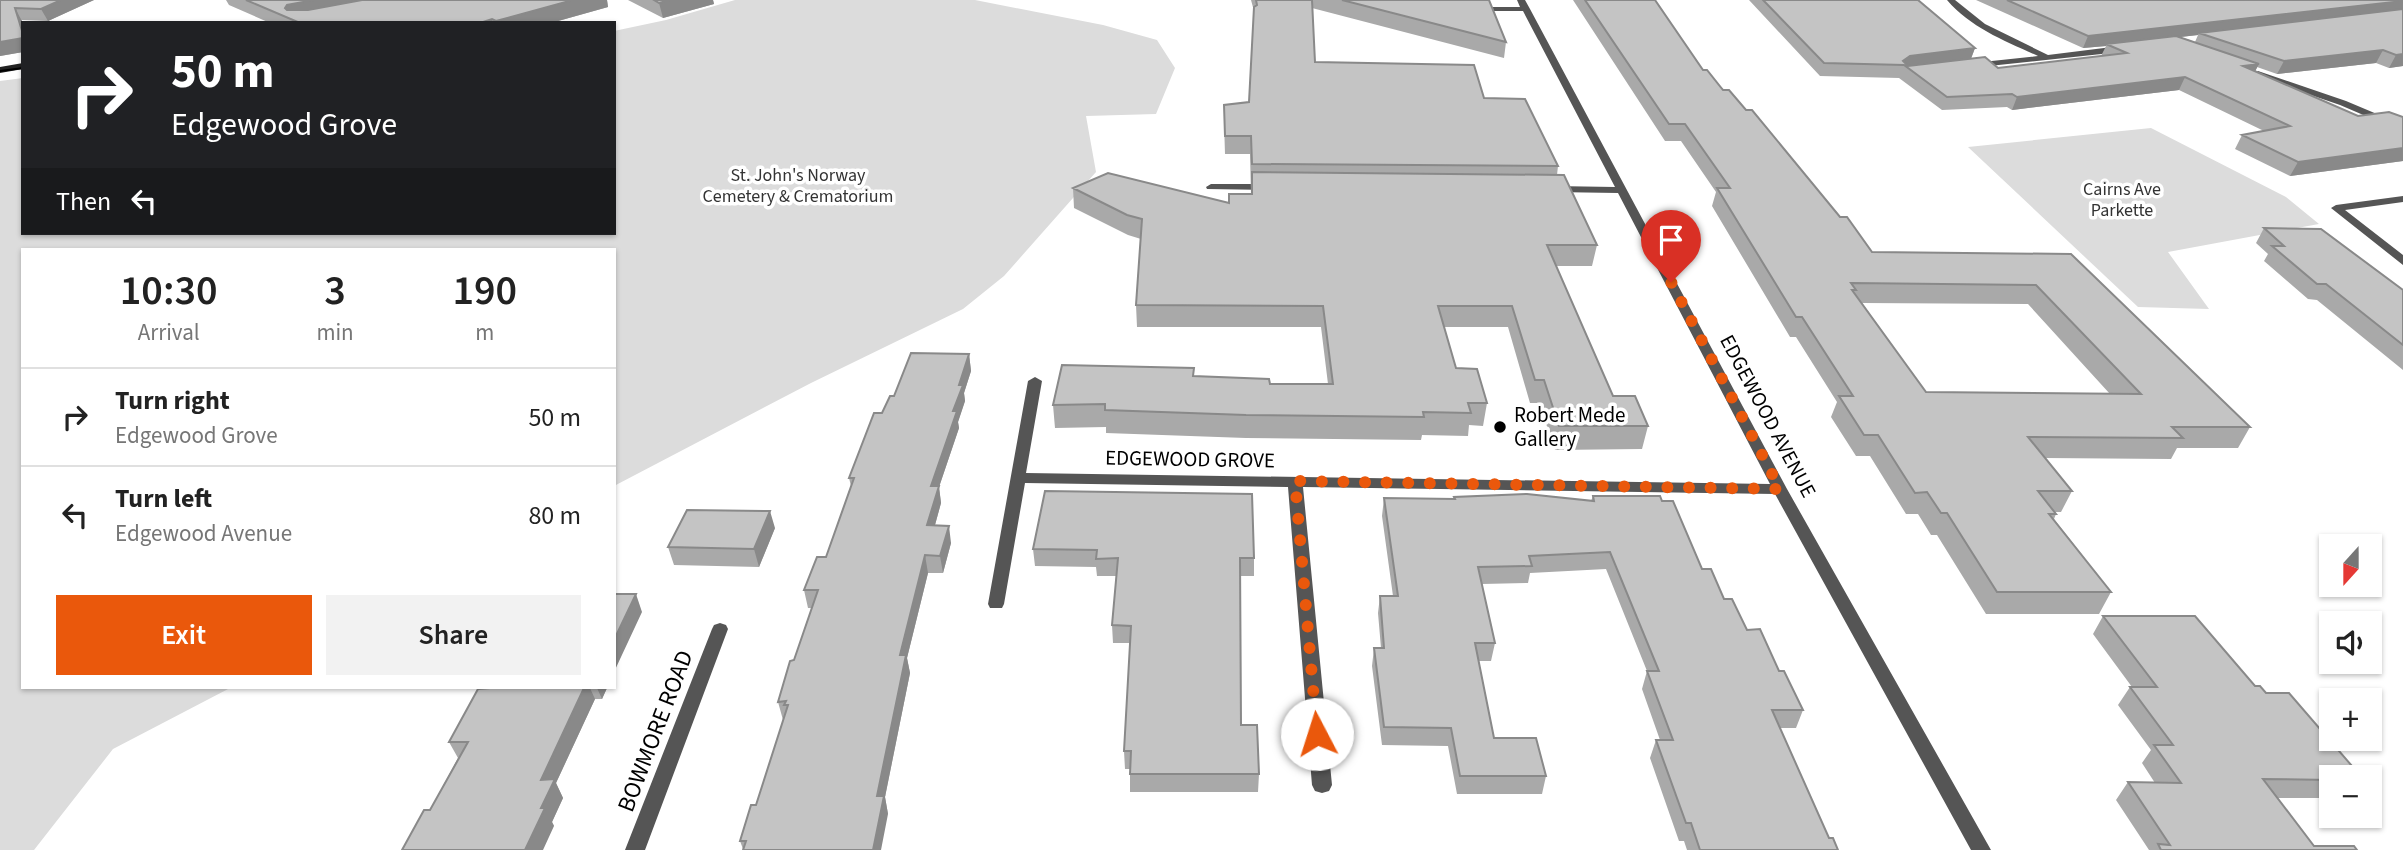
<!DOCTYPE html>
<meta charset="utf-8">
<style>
body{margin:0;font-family:"Source Sans 3",sans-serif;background:#f2f2f2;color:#222;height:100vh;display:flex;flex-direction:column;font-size:26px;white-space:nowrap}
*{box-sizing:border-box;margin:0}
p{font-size:23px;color:#767676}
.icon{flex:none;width:38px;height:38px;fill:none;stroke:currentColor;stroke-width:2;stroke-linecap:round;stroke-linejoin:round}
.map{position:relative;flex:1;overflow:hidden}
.drawer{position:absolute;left:21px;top:248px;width:595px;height:441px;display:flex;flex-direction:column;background:#fff;border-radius:0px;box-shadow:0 2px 5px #0004}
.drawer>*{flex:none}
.guide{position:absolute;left:21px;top:21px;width:595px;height:214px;border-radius:0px;box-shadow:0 2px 5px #0004;background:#202124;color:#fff;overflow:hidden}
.needle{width:46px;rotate:201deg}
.fabs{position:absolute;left:2319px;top:534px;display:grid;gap:14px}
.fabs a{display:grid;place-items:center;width:63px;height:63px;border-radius:0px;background:#fff;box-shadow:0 2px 5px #0004;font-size:35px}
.pin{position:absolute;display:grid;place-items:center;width:60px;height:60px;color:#fff;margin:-72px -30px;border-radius:50% 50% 50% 0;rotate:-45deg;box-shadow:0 0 7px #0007}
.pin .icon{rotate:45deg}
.me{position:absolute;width:77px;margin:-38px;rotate:355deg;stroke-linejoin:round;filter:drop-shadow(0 0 5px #0008)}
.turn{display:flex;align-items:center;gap:24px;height:147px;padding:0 35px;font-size:32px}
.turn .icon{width:91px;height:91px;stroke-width:2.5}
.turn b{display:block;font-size:49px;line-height:60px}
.then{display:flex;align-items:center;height:66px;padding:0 35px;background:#0003;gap:14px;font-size:26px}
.eta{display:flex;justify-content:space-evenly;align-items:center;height:119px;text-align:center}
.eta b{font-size:42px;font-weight:600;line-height:49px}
.cta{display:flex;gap:14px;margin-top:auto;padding:14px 35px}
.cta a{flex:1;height:80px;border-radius:0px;background:#ea580c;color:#fff;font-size:28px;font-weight:600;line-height:80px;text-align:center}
.cta a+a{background:#f2f2f2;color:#222}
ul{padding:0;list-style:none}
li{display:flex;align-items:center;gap:21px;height:98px;padding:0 35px;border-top:2px solid #e0e0e0}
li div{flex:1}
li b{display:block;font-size:26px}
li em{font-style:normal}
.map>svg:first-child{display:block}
.green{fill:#dcdcdc}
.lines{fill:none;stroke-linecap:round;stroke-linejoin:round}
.minor{fill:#555;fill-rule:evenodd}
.secondary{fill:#222;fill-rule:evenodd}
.tram{stroke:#000;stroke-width:2}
.wall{fill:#a9a9a9;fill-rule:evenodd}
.shaded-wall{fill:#898989}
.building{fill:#c4c4c4;stroke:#898989;stroke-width:2;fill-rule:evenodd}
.route{stroke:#ea580c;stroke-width:12;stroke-dasharray:0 21.6}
.poi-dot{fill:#000;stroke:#fff;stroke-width:2.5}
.labels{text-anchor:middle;stroke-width:7;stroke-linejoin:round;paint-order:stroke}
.far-park-label{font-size:18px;fill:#333;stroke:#fff}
.poi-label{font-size:21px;fill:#000;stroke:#fff;text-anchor:start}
.street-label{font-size:21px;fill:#000;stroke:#fff}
.near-street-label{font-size:24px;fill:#000;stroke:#fff}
</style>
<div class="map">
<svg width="2403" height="850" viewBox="0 0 2403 850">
<rect width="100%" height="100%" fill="#fff"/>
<path class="green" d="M735 0H975L1103 25 1157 40 1175 68 1156 114 1086 116 1096 172 1004 276 963 309 811 383 614 486V250H23V688H230L113 749 34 850H0V81L23 78V233H614V31L666 20Z
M2151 128 2286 197 2319 224 2168 252 2209 309 2138 307 1968 147Z"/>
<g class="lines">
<path class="minor" d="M1517 0H1525L1530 9 1787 489 1991 850H1971L1775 494 1303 487 1332 785 1329 791 1322 793 1315 791 1312 785 1288 487 1025 483 1004 604 1002 608H990L988 604 1028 381 1035 377 1042 381 1026 473 1770 484 1618 193 1553 192 1548 189 1553 186 1615 187 1523 11H1475L1471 9 1475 7H1520Z
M1947 0H1955L1985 24 2048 55 2120 46 2124 49 2120 52 1970 68 1969 66 1973 63 2038 56C2005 41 1971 28 1947 0Z
M2258 71 2346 101 2403 125V132L2340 105 2255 76 2253 74Z
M1211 184H1270L1275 187 1270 190 1207 189 1206 187Z
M2403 196V202L2345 210 2403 255V265L2331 208 2336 205Z
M720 623 726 625 728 629 645 850H625L712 629 714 625Z"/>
<path class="secondary" d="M23 63V69L0 73V67Z"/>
<path class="tram" d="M0 71 23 68"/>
</g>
<path class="wall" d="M0 0H94L48 21 22 20 23 52 0 56Z
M226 0H607L608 7 551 23H270L229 5Z
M628 0H713L714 4 663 18Z
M1251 0H1489L1506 42 1504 58 1312 8 1315 62 1484 98 1558 166 1557 175 1597 245 1592 266H1556L1613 396 1648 426 1642 449 1555 450 1539 403H1530L1508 327H1444L1456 368 1487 403 1483 426 1469 425 1468 436 1422 435 1421 440 1246 438 1106 433V427L1055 428 1053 405 1194 368V376L1270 384H1328L1321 327H1137L1136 305 1141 239 1128 235 1074 208 1073 188 1229 203V194H1251L1250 154H1225L1224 122V105L1249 102 1254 11Z
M1573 0H1655L1703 70 1746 110 1872 252 2071 254 2250 427 2238 448H2177L2171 459 2045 458 2072 491 2061 512H2055L2056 514 2054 519 2111 592 2099 614H1986L1937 535H1931L1918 514H1906L1870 456H1856L1831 417 1837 402 1796 337H1790L1712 206 1716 192 1681 141H1665ZM1862 303 2028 304 2110 394 1926 392Z
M1749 0H1918L1975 48 1971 59 1998 68 2101 56 2106 46 2083 48 1976 0H2403V66L2389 68 2376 63 2277 74 2257 67 2255 72 2358 116 2403 117V161L2290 176 2235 149 2242 135 2264 131 2179 90 2012 110 2007 107 1942 110 1899 78 1820 76ZM2198 35 2195 42 2180 37Z
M2264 228 2403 290V370L2317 300 2308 299 2264 261 2268 254 2256 243Z
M969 354 971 371 964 393 965 401 958 422 959 428 939 487 941 503 935 525 951 543 943 573H928L907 658 910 673 885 797 888 814 743 849 740 841 756 805 783 720 778 702 794 660 812 608H808L804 590 826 557 851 486 849 478 882 413 894 396Z
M1045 491 1254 558V576H1240L1241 725 1259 774 1258 792H1130V769H1125L1124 751 1130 643H1113L1112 625 1116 576H1097L1096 567 1035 566 1033 549Z
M1593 496 1702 569 1779 671 1803 710 1796 728H1780L1829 838 1838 850H1687L1684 841H1679L1650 758 1656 740H1660L1642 689 1647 671 1606 569 1530 573 1528 583 1482 584 1495 643 1491 661H1478L1494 738 1546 776 1542 794H1457L1448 746 1382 745 1372 666 1374 648H1381L1378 613 1380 596H1393L1382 516 1384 498 1454 499V497L1591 501Z
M775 528 759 567 674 565 668 547Z
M2103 616 2255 686 2266 693 2358 773 2355 777H2331V791L2324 798H2277L2314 846 2357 850H2149L2116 800 2128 782 2155 783 2142 763 2151 750 2118 705 2130 687H2132L2093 634Z
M490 688H607L602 699H595L556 783 563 798 552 822 554 826 430 810 458 758 449 742Z"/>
<path class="shaded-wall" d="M61 0H94L48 21 41 9Z
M314 0H404L294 20 285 8 287 5Z
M573 0H607L608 7 551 23H496V21Z
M670 0H713L714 4 663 18 659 3Z
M2403 1V12L2199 33 2198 35 2110 45 2106 44V46L2083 48 2088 36Z
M15 8 23 23V34Z
M492 19 493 23H480Z
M23 38V52L0 56V42Z
M1975 48 1970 61 1906 67 1910 56Z
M2383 50 2376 63 2277 74 2284 61Z
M2403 54V66L2389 68 2396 55Z
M1910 56 1906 67 1903 61Z
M2259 64 2252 77 2243 66Z
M2185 77 2179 90 2012 110 2017 97Z
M2403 148V161L2290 176 2298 162Z
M969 354 971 371 964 393 965 401 958 422 959 428 939 487 941 503 930 543 927 525 931 486 953 411 959 385Z
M770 511 775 528 759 567 754 549Z
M949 526 951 543 943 573 940 556Z
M925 555 928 573 907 658 910 673 885 797 888 814 881 850H873L877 796 900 655Z
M636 594 642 612 614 672V640Z
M584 688H590L595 699 556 783 563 798 552 822 554 826 543 850H525L541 808V780Z
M597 688H607L602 699Z"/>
<path class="building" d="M0 0H61L41 9 15 8 23 34V38L0 42Z
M246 0H314L287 5 285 8 287 10H308L362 0H573L496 21 492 19 480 23H300Z
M654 0H670L659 3Z
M1256 0H1312L1315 62 1474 65 1484 98 1525 99 1558 166 1252 164 1251 136H1225L1224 105 1249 102 1254 7 1257 5Z
M1342 0H1489L1506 42Z
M1585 0H1655L1703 70H1707L1723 90H1729L1746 110H1752L1840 217H1847L1872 252 2071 254 2250 427H2172L2183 438 2028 437 2072 491H2038L2056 514H2049L2111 592H1997L1947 513H1941L1927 492 1915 493 1878 435H1864L1839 396H1853L1802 317H1796L1717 188H1730L1685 124H1669ZM1851 283 2036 285 2141 394 1926 392 1852 290H1856Z
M1763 0H1918L1975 48 1910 56 1903 61 1908 66 1985 57 1998 68 2127 53 2106 44 2176 36 2259 64 2243 66 2358 116 2389 112 2403 117V148L2298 162 2242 135 2290 126 2185 77 2017 97 2012 94 1947 97 1904 65 1824 63Z
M2007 0H2403V1L2088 36Z
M2403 9V54L2396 55 2383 50 2284 61 2199 33Z
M1252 172 1564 175 1597 245H1547L1613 396H1635L1648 426H1559L1544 380H1535L1512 306H1438L1456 368 1477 369 1487 403H1468L1471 413 1423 412 1424 417 1246 415 1105 410V404L1053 405 1062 365 1194 368 1193 376 1269 379 1270 384H1333L1323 306 1136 305 1142 219 1127 215 1073 188 1108 173 1229 203V194H1252Z
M2264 228 2321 229 2403 290V345L2326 284H2317L2272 246H2284Z
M911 353 969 354 959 385H963L953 411H957L931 486H939L927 525 949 526 940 556 925 555 900 655H906L877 796H884L873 850H743L746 841H740L751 805H756L788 705H784L786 701 778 702 790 661 794 660 818 590H804L817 557H826L854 478H849L874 413H882L890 396H894Z
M1045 491 1252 494 1254 558H1240L1241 725H1257L1259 774H1130L1131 751H1124L1131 626 1112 625 1118 558 1096 559 1097 550 1033 549Z
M1527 494 1594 501 1593 496H1660L1662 501H1673L1702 569H1711L1724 599H1732L1747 630 1760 629 1779 671H1784L1803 710H1772L1829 838H1833L1838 850H1700L1691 823H1686L1656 740H1673L1647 671H1659L1610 552 1529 556 1532 566 1478 567 1495 643H1475L1494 738H1536L1546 776H1460L1451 728 1384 727 1374 648H1384L1380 596H1398L1384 498 1455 499 1454 497Z
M687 510 770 511 754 549 668 547Z
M614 594H636L614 640Z
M2103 616H2195L2255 686H2260L2266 693H2289L2358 773 2333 772 2337 777H2331V780L2263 779 2314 846H2354L2357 850H2161L2158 844 2170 845 2128 782 2181 783 2154 745H2173L2130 687H2157Z
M490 688H584L541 780 555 779 541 808H545L525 850H402L424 810H430L468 742H449L478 689Z"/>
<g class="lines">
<path class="route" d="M1317 734 1295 481 1780 489 1671 282"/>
</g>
<circle class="poi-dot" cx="1500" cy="427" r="7"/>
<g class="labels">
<g class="far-park-label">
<text x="798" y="181">St. John's Norway<tspan x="798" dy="21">Cemetery &amp; Crematorium</tspan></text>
<text x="2122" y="195">Cairns Ave<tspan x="2122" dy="21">Parkette</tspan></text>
</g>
<g class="poi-label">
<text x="1514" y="422">Robert Mede<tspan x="1514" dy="24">Gallery</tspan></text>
</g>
<g class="street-label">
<text transform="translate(1768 416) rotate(62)" y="7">EDGEWOOD AVENUE</text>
<text transform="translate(1190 459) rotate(1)" y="7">EDGEWOOD GROVE</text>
</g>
<g class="near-street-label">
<text transform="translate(655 731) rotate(-69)" y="8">BOWMORE ROAD</text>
</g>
</g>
</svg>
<div class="fabs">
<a><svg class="needle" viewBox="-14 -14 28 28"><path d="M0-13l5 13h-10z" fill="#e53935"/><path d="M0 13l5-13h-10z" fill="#767676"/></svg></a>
<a><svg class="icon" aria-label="sound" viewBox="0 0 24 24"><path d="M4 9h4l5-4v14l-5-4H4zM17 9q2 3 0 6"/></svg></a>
<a>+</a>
<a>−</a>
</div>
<div class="pin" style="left:1671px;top:282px;background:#d93025"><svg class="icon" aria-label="arrive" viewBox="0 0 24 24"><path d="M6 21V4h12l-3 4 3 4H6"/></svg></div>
<svg class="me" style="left:1317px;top:734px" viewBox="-20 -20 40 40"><circle r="19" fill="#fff"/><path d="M0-13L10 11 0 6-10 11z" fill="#ea580c"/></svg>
<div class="guide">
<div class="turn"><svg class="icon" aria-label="right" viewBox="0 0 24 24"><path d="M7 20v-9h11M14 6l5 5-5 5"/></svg><div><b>50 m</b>Edgewood Grove</div></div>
<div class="then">Then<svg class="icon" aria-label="left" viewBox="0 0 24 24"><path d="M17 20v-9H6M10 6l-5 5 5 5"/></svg></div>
</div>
<section class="drawer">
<div class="eta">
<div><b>10:30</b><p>Arrival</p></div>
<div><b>3</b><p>min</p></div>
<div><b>190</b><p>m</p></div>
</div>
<ul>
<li><svg class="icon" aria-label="right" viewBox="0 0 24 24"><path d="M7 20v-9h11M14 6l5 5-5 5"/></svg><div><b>Turn right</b><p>Edgewood Grove</p></div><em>50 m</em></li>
<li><svg class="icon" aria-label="left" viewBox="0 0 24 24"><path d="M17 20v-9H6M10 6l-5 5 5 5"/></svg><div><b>Turn left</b><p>Edgewood Avenue</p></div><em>80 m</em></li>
</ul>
<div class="cta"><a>Exit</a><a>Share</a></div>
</section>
</div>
